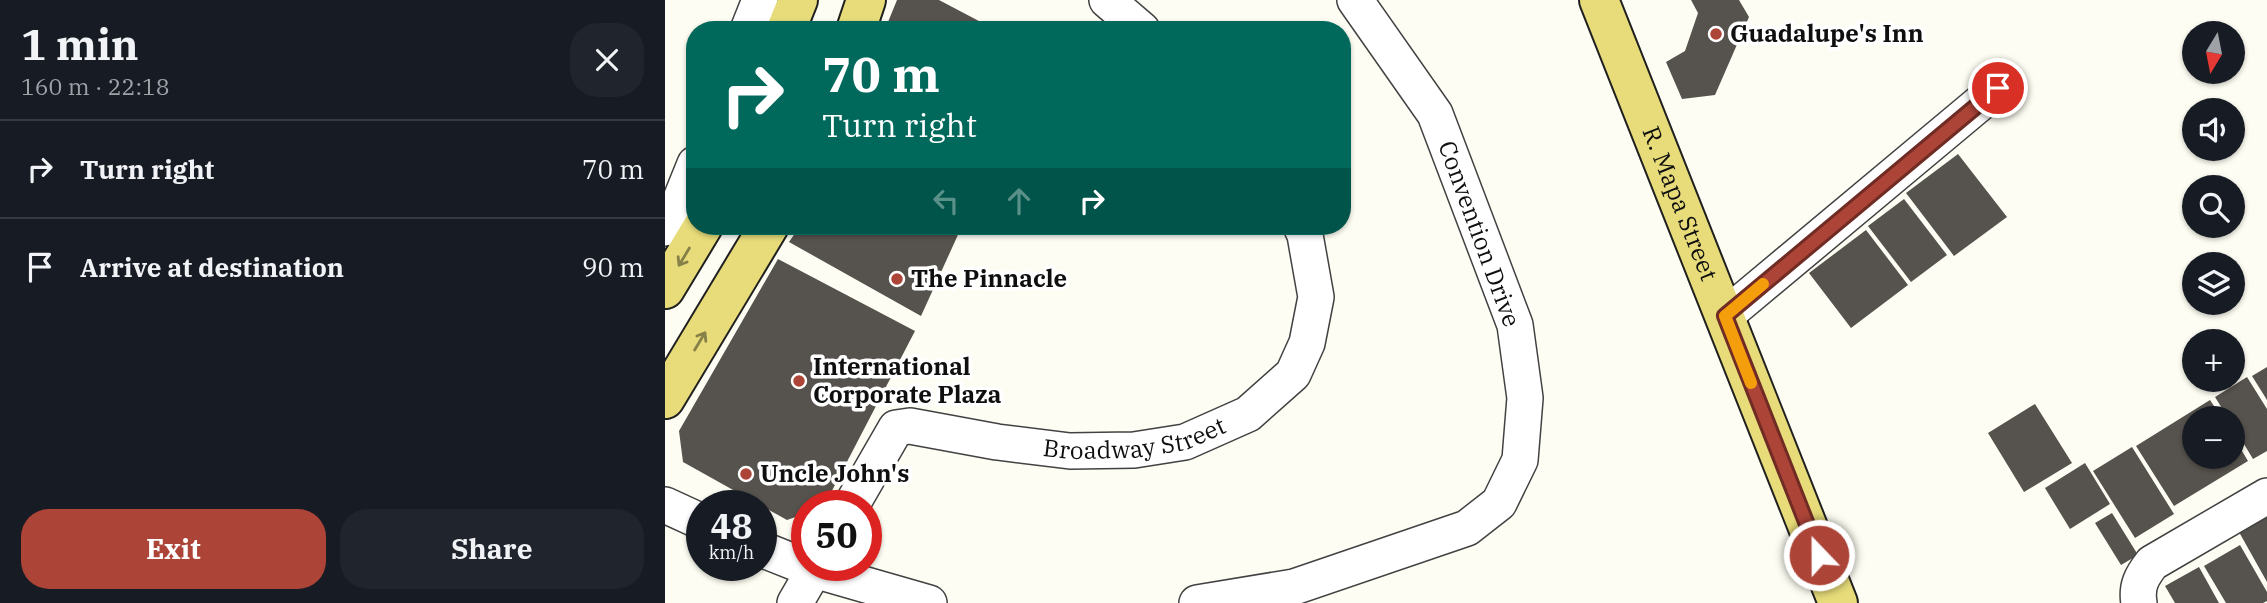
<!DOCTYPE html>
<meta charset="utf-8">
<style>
body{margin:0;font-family:"IBM Plex Serif",serif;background:#20242c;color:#f1f3f6;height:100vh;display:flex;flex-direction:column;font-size:26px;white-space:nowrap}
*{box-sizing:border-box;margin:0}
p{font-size:23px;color:#9ea1a6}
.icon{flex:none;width:38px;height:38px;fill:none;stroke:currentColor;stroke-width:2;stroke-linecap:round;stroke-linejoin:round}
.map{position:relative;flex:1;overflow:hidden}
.side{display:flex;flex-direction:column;background:#171b24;width:665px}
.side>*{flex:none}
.banner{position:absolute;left:21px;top:21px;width:665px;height:214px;border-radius:28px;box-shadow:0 2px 5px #0004;background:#00695c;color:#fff;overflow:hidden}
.needle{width:46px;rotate:190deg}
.controls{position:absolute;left:1517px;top:21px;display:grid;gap:14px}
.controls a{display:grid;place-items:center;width:63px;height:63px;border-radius:50%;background:#171b24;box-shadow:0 2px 5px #0004;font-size:35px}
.speed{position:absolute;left:21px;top:490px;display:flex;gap:14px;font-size:35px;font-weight:700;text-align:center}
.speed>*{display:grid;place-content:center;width:91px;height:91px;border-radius:50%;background:#171b24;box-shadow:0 2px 5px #0004;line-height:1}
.speed small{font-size:18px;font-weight:400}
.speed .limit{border:10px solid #d22;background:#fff;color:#111}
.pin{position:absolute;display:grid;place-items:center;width:60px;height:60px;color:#fff;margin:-30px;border:4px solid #fff;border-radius:50%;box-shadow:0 2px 7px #0007}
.me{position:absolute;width:77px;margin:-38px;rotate:338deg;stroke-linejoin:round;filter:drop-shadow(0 0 5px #0008)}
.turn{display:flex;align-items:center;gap:24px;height:147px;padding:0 21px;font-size:32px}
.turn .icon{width:91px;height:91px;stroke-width:2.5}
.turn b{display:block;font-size:49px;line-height:60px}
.lanes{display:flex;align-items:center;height:66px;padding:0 21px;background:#0003;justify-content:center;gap:35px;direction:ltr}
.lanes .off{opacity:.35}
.round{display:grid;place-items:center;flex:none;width:74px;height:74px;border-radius:28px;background:#20242c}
.summary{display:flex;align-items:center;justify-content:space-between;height:119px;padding:0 21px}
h1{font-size:42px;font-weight:700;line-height:52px}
.action{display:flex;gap:14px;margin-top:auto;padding:14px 21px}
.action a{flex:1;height:80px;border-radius:28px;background:#ad4438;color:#fff;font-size:28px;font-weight:700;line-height:80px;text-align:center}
.action a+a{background:#20242c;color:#f1f3f6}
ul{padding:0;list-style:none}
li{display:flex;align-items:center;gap:21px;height:98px;padding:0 21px;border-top:2px solid #363941}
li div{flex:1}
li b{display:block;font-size:26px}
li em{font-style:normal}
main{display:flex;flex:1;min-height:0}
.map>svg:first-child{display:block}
.building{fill:#56524d}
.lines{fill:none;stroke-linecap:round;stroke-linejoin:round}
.minor-casing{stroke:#424242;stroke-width:38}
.major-casing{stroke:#202020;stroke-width:42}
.minor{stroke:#fff;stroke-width:35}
.major{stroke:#e7dc79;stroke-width:38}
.oneway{stroke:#868049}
.route-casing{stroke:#702c24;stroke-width:18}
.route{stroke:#ad4438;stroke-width:12}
.slow{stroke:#f59e0b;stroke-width:12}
.poi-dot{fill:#ad4438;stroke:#fff;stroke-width:2.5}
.labels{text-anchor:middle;stroke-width:7;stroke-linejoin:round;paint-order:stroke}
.poi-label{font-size:24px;font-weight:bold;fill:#0f0f0f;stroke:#fff;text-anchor:start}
.street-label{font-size:24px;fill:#0f0f0f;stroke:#fff}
</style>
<main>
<section class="side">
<div class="summary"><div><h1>1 min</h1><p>160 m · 22:18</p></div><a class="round"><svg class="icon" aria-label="close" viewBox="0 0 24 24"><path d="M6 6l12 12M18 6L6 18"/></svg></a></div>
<ul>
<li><svg class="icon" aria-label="right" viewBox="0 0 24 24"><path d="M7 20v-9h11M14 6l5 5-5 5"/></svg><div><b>Turn right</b></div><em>70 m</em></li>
<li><svg class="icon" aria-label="arrive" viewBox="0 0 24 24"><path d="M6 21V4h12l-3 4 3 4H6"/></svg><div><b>Arrive at destination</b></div><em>90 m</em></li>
</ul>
<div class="action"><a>Exit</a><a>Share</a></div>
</section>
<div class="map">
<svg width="1602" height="603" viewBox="0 0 1602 603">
<rect width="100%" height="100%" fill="#fdfdf3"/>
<path class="building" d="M232 0H274L331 30H224L223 22Z
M1026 0H1074L1084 17 1050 95 1017 99 1001 62 1020 51 1033 13Z
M1293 154 1342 217 1289 256 1241 193Z
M1239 199 1282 255 1246 282 1203 226Z
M135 226H297L256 316 124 242Z
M1201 230 1243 285 1186 328 1144 273Z
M113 259 250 331 159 506H142V513L122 520 18 462 14 431Z
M1602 367V400L1587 376Z
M1582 377 1602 409V451L1588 459 1568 426V418H1563L1550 397Z
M1545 400 1557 418H1530V457H1568V436L1583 461 1509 506 1471 446Z
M1370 404 1407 463 1359 492 1323 433Z
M1467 447 1509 514 1470 538 1428 471Z
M1420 463 1445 504 1405 529 1380 488Z
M1447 513 1473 555 1456 565 1430 523Z
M1602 516V582L1574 532Z
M1575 545 1602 592V601L1598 603H1561L1539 566Z
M1534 567 1554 603H1510L1500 586Z"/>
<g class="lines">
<defs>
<g id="minor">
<path d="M442 0 477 30"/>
<path d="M83 30 95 0"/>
<path d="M0 228 11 211 30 164"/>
<path d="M1060 316 1333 88"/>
<path d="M0 505 37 522"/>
<path id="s1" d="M186 506 231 428 245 426 332 442 405 451 469 450 520 442 583 414 628 374 642 343 651 297 640 235 636 226"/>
<path d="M96 549 149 570 264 603"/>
<path d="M130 603 152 565"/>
<path d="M532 603 629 587 802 528 834 503 855 460 860 398 850 325 770 114 690 0"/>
<path d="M1474 603C1471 586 1477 576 1487 563L1602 496"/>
</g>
<g id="major">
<path id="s2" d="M934 0 1173 603"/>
<path d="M121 30 133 0"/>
<path d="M191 30 201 0"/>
<path d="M0 289 38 226"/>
<path d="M0 399 104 226"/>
</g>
</defs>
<use href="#minor" class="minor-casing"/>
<use href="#major" class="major-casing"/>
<use href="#minor" class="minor"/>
<use href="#major" class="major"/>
</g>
<defs><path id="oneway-shaft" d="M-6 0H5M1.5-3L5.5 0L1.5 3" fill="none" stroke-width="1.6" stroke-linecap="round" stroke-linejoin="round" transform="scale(1.75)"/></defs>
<g class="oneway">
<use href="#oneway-shaft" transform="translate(19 257) rotate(121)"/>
<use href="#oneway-shaft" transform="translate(35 341) rotate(-59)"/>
</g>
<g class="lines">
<defs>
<path id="route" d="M1154 555 1060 316 1333 88"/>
</defs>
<use href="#route" class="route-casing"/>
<use href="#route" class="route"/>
<path class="slow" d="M1086 383 1060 316 1098 284"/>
</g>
<g class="poi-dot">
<circle cx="1051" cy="34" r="7"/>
<circle cx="232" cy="279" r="7"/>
<circle cx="134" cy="381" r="7"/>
<circle cx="81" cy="474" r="7"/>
</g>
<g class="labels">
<g class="poi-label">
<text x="1065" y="42">Guadalupe's Inn</text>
<text x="246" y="287">The Pinnacle</text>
<text x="148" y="375">International<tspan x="148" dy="28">Corporate Plaza</tspan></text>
<text x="95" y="482">Uncle John's</text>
</g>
<g class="street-label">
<text dy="8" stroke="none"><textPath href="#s2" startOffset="219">R. Mapa Street</textPath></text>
<text transform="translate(814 234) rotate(70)" y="8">Convention Drive</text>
<text dy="8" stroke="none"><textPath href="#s1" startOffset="332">Broadway Street</textPath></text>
</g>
</g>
</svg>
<div class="controls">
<a><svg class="needle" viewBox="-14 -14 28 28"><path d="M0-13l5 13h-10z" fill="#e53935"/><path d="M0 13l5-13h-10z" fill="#9ea1a6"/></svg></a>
<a><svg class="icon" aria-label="sound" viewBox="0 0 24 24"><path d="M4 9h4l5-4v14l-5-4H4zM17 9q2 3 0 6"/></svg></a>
<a><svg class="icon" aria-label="search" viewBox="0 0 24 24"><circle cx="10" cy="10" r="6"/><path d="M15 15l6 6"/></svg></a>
<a><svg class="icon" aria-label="layers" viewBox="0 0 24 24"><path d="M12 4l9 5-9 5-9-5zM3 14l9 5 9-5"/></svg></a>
<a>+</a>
<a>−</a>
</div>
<div class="speed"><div>48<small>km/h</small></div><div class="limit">50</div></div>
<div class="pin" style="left:1333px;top:88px;background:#d93025"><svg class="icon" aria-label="arrive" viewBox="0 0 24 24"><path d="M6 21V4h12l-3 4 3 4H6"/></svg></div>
<svg class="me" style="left:1154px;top:555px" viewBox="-20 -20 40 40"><circle r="17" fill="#ad4438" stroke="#fff" stroke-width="3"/><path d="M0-11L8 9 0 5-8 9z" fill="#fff"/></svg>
<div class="banner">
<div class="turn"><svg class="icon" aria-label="right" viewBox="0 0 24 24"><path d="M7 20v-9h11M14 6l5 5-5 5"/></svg><div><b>70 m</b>Turn right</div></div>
<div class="lanes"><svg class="icon off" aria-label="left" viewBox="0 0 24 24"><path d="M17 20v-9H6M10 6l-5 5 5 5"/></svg><svg class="icon off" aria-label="ahead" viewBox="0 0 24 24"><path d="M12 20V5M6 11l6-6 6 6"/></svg><svg class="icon" aria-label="right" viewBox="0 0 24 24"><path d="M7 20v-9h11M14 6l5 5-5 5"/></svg></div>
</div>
</div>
</main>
